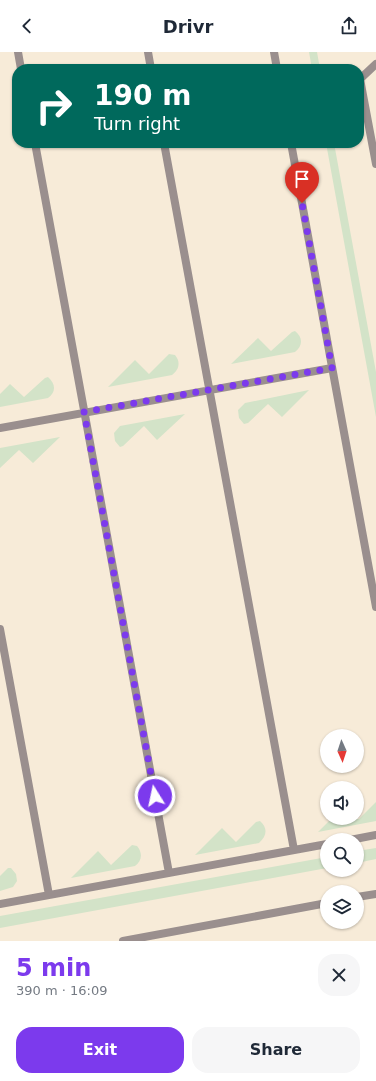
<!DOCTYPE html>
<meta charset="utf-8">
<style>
body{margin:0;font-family:"DejaVu Sans",sans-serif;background:#f6f6f7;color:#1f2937;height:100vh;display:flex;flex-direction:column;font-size:15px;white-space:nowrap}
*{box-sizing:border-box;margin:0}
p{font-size:13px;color:#747a83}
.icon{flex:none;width:22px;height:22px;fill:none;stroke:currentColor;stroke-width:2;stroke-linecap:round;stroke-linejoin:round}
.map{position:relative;height:889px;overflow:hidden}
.details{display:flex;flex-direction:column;background:#fff;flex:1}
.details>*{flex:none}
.banner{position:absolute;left:12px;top:12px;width:352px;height:84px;border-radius:16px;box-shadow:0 1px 3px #0004;background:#00695c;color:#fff;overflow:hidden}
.needle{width:26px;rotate:177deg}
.controls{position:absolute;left:320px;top:677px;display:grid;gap:8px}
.controls a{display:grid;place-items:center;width:44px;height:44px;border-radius:50%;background:#fff;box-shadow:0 1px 3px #0004;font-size:20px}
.pin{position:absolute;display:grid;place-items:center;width:34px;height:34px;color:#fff;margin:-41px -17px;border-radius:50% 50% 50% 0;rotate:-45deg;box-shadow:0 0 4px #0007}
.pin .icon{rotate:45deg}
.me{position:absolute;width:44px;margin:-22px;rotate:350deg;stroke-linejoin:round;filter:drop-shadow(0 0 3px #0008)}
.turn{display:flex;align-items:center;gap:14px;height:84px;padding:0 16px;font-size:18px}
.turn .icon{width:52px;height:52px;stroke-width:2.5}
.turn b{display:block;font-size:28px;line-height:34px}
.round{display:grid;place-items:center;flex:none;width:42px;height:42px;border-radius:16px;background:#f6f6f7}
.summary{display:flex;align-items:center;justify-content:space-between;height:68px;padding:0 16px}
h1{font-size:24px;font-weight:700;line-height:30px;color:#7c3aed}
.button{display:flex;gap:8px;margin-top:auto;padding:8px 16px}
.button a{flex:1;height:46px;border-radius:16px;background:#7c3aed;color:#fff;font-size:16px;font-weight:700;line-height:46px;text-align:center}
.button a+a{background:#f6f6f7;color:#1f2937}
header{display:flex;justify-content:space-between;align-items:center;height:52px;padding:0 16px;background:#fff;font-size:18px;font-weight:700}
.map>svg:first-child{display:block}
.green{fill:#d3e3c8}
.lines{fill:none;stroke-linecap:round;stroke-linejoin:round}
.lane{stroke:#9a8f8e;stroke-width:8}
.route{stroke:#7c3aed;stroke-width:7;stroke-dasharray:0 12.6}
</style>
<header><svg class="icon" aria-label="back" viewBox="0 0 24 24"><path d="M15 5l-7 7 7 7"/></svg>Drivr<svg class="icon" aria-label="share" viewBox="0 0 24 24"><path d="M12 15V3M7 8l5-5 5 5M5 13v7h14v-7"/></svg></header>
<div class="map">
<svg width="376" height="889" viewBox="0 0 376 889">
<rect width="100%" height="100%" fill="#f7ebd8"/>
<path class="green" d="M309 0H317L320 17H312Z
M326 91H334L376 320V365Z
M295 279C303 285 303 294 295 300L231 312 258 286 271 299 292 280Z
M169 302 175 303C181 310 179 318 172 323L108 335 135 308 149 322Z
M48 325C56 332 56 340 48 346L0 355V342L10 332 24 345 45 326Z
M309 338 282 365 268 352 248 371 244 372 239 366 238 358 245 351Z
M185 362 157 388 144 374 123 394 120 395 115 389 114 381 120 374Z
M60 385 33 411 19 398 0 416V396Z
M376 750V769L318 780 332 766 359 767Z
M260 769C268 776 267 784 259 791L195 803 222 776 236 790 256 770Z
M132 793 137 794C143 801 142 809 135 814L71 826 98 799 111 813Z
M376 796V807L357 811V799Z
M327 805V816L0 876V864Z
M8 816H11L16 822 17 829 13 835 0 839V824Z"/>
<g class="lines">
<path class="lane" d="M18 0 21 17
M148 0 151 17
M274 0 277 17
M376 12 360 27 376 112
M35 91 169 821
M164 91 294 798
M291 91 376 555
M0 376 332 316
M0 577 49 843
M350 788 376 783
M357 845 376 842
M0 852 327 792
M123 889 327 851"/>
</g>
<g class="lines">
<path class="route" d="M155 744 84 360 332 316 302 151"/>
</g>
</svg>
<div class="controls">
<a><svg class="needle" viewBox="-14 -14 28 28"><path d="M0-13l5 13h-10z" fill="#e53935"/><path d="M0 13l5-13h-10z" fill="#747a83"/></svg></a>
<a><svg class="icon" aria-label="sound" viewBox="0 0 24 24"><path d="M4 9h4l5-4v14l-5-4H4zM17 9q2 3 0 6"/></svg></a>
<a><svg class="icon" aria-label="search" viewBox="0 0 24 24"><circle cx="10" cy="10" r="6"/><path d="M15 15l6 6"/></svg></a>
<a><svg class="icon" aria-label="layers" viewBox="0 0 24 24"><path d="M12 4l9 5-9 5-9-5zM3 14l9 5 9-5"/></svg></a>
</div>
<div class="pin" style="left:302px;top:151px;background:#d93025"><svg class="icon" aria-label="arrive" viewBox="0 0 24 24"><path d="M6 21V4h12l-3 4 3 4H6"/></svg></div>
<svg class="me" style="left:155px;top:744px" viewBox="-20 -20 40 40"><circle r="17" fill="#7c3aed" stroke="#fff" stroke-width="3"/><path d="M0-11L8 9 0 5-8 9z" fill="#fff"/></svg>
<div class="banner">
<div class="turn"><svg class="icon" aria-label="right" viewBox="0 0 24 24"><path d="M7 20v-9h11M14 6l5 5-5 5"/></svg><div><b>190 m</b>Turn right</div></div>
</div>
</div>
<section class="details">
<div class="summary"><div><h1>5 min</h1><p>390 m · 16:09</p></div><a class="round"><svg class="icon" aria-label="close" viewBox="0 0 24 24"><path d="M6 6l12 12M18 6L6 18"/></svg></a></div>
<div class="button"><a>Exit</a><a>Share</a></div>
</section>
